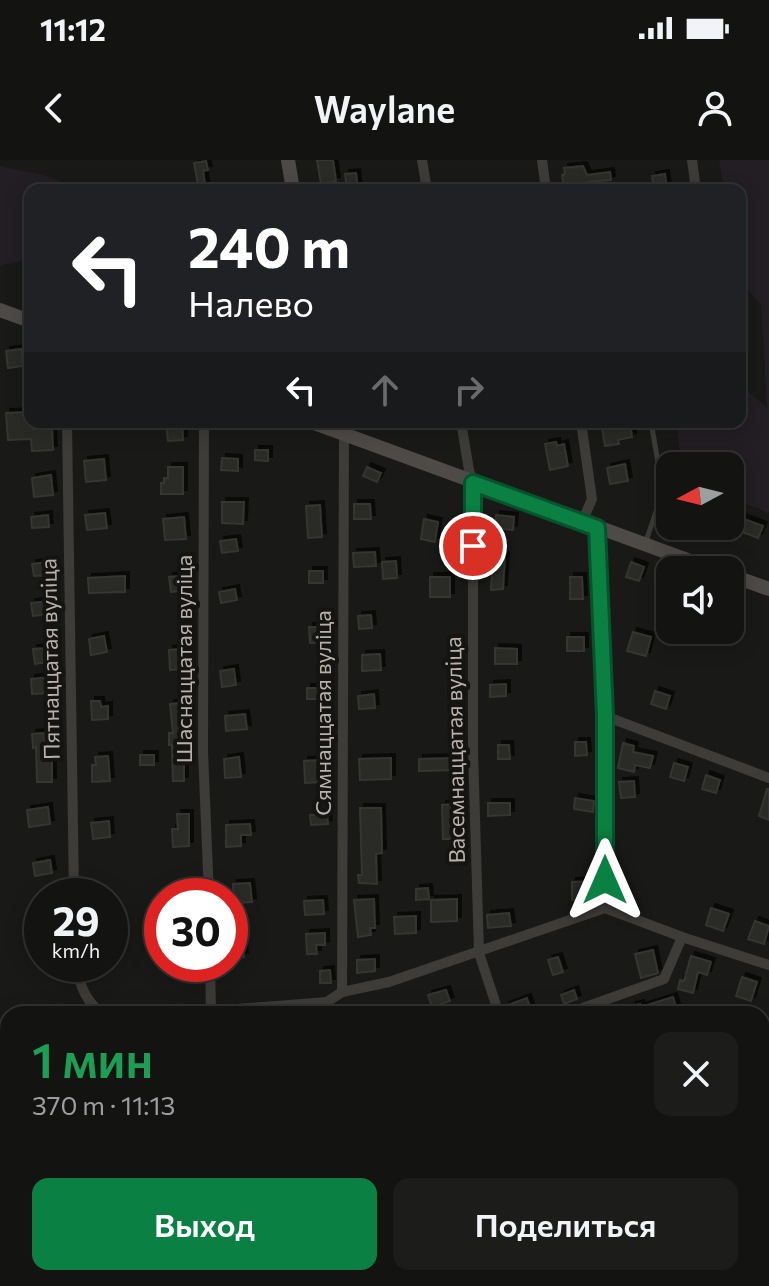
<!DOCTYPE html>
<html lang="ru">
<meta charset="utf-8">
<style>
body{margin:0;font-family:Commissioner,sans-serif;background:#1c1c1a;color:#f1f3f6;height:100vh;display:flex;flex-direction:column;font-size:30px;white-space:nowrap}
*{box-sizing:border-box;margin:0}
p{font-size:26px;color:#9d9e9f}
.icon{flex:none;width:44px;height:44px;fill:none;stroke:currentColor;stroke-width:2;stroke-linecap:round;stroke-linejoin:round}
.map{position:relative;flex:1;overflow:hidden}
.sheet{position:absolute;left:0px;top:846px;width:770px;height:280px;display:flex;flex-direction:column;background:#131311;border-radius:24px 24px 0 0;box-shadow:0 4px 20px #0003,0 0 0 2px #323231}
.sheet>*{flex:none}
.banner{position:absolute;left:24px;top:24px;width:722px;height:244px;border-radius:16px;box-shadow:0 4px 20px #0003,0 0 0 2px #323231;background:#202124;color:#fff;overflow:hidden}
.needle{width:52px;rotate:263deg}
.fabs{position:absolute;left:656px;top:292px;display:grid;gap:16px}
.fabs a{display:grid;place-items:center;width:88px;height:88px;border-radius:16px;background:#131311;box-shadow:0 4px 20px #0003,0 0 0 2px #323231;font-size:40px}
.speed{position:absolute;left:24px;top:718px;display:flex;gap:16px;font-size:40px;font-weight:700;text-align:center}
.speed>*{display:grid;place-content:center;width:104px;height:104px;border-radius:50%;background:#131311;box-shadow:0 4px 20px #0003,0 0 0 2px #323231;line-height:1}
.speed small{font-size:20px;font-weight:400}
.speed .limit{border:12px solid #d22;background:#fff;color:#111}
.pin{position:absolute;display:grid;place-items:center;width:68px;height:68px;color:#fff;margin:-34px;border:4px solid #fff;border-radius:50%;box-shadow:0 2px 8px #0007}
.me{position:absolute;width:88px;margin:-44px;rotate:0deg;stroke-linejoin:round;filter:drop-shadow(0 0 6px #0008)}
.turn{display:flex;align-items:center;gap:28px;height:168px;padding:0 32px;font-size:36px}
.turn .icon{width:104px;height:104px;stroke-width:2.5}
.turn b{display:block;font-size:56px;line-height:68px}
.lanes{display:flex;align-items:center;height:76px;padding:0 32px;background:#0003;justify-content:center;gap:40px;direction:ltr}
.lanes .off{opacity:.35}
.round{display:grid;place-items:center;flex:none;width:84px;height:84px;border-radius:16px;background:#1c1c1a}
.summary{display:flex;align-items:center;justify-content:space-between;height:136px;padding:0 32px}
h1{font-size:48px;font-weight:600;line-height:60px;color:#1e9e55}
.cta{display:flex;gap:16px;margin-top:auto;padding:16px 32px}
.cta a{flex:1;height:92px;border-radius:16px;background:#0b8043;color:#fff;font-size:32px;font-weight:600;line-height:92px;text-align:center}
.cta a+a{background:#1c1c1a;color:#f1f3f6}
.status{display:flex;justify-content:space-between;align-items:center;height:56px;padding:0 40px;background:#131311;direction:ltr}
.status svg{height:22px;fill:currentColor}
header{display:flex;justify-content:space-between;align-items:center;height:104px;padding:0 32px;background:#131311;font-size:36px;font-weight:600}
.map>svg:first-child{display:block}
.green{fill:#231d24}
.building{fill:#2a2a27;stroke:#353431;stroke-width:2;filter:url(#shadow)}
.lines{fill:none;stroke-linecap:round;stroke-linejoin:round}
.lane{stroke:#3e3c39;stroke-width:5}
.street{stroke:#3e3c39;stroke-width:10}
.secondary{stroke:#4e4a47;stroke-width:14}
.route-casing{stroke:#07532c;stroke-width:20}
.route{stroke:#0b8043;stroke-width:14}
.labels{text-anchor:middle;stroke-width:8;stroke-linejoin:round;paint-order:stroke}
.street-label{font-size:22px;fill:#b9b0aa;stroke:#141412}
</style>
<div class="status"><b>11:12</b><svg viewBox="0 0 49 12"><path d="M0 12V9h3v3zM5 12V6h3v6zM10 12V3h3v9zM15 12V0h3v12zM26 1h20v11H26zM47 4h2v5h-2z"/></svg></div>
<header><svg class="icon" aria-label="back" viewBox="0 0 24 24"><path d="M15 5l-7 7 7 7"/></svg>Waylane<svg class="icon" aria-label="person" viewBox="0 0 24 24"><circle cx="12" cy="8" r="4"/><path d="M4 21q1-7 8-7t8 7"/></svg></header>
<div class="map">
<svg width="769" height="1126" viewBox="0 0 769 1126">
<defs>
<filter id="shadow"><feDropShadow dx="4" dy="-4" stdDeviation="0" flood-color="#0009"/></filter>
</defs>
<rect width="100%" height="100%" fill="#191917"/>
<path class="green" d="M719 0H769V353L730 337V306H681L677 262H740V224L767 248 761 145 740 122V30H724Z
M0 6 47 16 81 30H30V99L0 106Z
M418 845 421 854H336Z
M762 895 769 899V1126H357L356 1118H762Z
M0 896H8V1118H331L332 1126H0Z"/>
<path class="building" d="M317 0H333L336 21 321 24Z
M206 1 208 10 203 11 206 30H199L194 3Z
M583 6 587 15 610 12 611 20 588 22 589 30H564L562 15 565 14 564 8Z
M356 13 358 29 347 30 345 14Z
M665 14 667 30H654L652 16Z
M21 189 23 206 8 208 6 191Z
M30 252 33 269 52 268 53 290 32 291 31 279 8 280 6 253Z
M182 262 183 280 168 281 166 263Z
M601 262H630L632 277 618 280 619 284 605 286Z
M556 282 557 286 564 284 568 306 550 310 545 284Z
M255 290H268V301L255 300Z
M222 298 238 299V311L221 310Z
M104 299 106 320 86 322 84 301Z
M625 304 628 321 610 324 607 308Z
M168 307H183V334H161V323H164V318H168Z
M367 307 381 313 377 322 363 316Z
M51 315 53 335 34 337 32 318Z
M222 342H244L243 364 222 363Z
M354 344H370L371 359H354Z
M320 345 322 377 308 378 306 346Z
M105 353 107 368 87 370 85 355Z
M48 355 49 367 32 368 31 357Z
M496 355 514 357 513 370 495 368Z
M184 357 186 379 165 380 163 359Z
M741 358 763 366 758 378 737 370Z
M424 359 438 362 435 382 421 379Z
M236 379 238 391 222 393 220 381Z
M375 392 376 406 354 407 353 393Z
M493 395 505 396 503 429 491 430Z
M396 401 397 418 383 419 382 402Z
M47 402 48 415 34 416 32 404Z
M631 402 644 407 639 421 626 417Z
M309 411H323V423H309Z
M125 416V432L89 433 88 418Z
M178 416V419H184L185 430 171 432 169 417Z
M430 417H450V437H430Z
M570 417H582L583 439H570Z
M235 429 237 440 221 443 219 432Z
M730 438 741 442 732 471H730Z
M48 441 50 454 33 456 31 443Z
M371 455 372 468 359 469 358 456Z
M309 467H326L327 482 310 483Z
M633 472 651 477 646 496 627 491Z
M104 476 107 492 91 495 89 479Z
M567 477H584V491H567Z
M49 488 50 502 35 504 33 489Z
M495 488 517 489V504H495Z
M182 489 183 509 170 510 169 490Z
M380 494 381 510 362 511V495Z
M234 509 236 525 222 527 220 511Z
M51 517 52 533 32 534 31 519Z
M506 524V536L490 537V525Z
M307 528H324V539H307Z
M655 531 670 536 666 549 651 544Z
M374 534 375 548 359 549 358 536Z
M91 541H100L101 547 108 546V559L92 560Z
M186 542 188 560 187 585H184V621H173L172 585H169V573H173L170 544Z
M245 554 247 569 226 571 225 556Z
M44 573 46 600H52V622H37L36 587 33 588 32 574Z
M575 582H586L587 595 575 596Z
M623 583 634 586 633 592 653 596 650 608 635 605 634 612 618 608Z
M498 585H509L510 599H498Z
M140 595H154V605H140Z
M108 596 110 621 92 622V605H96L95 597Z
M239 597 241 617 225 618 224 599Z
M391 598V619L360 620 359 599Z
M456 598 457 610 419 611V599Z
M320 600 322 622 305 623 304 601Z
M674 603 688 607 684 621 670 617Z
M706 615 720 620 716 633 702 629Z
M634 621 635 637 621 638 619 622Z
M767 629H769V660L759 656Z
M575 638 594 641 593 652 574 649Z
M488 643H510V655L488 656Z
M457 644V654H454L455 679H443L442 645Z
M48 647 50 664 29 667 27 650Z
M360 648H381L382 693 376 694 377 724 359 723 358 715H362Z
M177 654H189V686L173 687 172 669H178Z
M327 654 328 664 311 665 310 655Z
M109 661 110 677 93 679 91 663Z
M250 664 251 675H241V686L226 687V665Z
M50 700 52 713 35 716 33 703Z
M595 721V740H572V722Z
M250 723 252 742 234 743 233 724Z
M188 725 189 736H172V726Z
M428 728 429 739 416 740V729Z
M374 739 375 768H370L371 775 358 777 354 740Z
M457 739V761L431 762V740Z
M323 740 324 754 305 755 304 741Z
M42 742V757L35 758 33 743Z
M711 748 729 754 723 771 706 765Z
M509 753 511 766 488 768 487 755Z
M416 756V773L395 774 394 757Z
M755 761 769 766 764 784 748 779Z
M325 773V785H316L317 794H307L306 774Z
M242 774 244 797 230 799V775Z
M653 790 658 813 641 818 635 794Z
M691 796 711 802 707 815 698 812 693 833 678 829 680 820 684 821Z
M558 797 563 812 553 815 548 800Z
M375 799V811L357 813V800Z
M330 810 331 823H320V811Z
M742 817 757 822 751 841 736 836Z
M446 830 450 841 432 847 428 835Z
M574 830 577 839 564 844 561 835Z
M673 837 677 851 669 854H626L633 850 632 846 640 844 641 847Z
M527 838 532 854H508L505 846Z"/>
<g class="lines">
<path class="lane" d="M645 384 663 331 651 262"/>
<path class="street" d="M422 0 427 30
M542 0 546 30
M692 0 696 30
M67 262 74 736
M204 262 203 592 209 736
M461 262 469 310 473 323V590L479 793 499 854
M581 262 592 339 582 362
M597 368 605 556V748
M605 556 769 618
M605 748 682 777 769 805
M76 804C80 826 85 840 102 854
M210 804 211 853
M342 832 344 274
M172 854 327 842 342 832 389 822 605 748
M566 854 664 819 682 777"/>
<path class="secondary" d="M288 0 293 30
M0 150 30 161
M311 262 715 410
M730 415 769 429"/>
</g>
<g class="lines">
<defs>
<path id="route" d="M473 386V323L597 368 605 556V720"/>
</defs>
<use href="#route" class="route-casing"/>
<use href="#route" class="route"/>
</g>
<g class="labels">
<g class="street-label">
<text transform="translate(50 499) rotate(-91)" y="8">Пятнаццатая вуліца</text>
<text transform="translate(184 499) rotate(-90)" y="8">Шаснаццатая вуліца</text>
<text transform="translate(323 553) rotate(-90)" y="8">Сямнаццатая вуліца</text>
<text transform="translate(455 590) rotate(-91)" y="8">Васемнаццатая вуліца</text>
</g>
</g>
</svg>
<div class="fabs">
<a><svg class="needle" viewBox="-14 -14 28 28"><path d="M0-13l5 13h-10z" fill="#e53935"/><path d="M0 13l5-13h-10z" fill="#9d9e9f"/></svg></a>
<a><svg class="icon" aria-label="sound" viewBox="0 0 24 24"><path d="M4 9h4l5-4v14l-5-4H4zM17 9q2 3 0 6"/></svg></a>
</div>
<div class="speed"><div>29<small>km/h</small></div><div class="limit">30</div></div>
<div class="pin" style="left:473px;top:386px;background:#d93025"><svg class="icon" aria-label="arrive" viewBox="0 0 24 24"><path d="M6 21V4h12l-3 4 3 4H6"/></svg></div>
<svg class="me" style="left:605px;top:720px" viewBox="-20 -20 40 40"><path d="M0-17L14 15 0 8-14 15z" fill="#0b8043" stroke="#fff" stroke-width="4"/></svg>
<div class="banner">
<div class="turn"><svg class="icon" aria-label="left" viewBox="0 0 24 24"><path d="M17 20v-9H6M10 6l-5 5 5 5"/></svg><div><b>240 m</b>Налево</div></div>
<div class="lanes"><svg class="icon" aria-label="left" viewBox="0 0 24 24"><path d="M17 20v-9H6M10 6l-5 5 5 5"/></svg><svg class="icon off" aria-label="ahead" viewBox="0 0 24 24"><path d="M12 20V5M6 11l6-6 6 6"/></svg><svg class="icon off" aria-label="right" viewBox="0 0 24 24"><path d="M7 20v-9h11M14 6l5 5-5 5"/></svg></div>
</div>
<section class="sheet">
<div class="summary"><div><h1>1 мин</h1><p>370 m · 11:13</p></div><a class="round"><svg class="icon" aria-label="close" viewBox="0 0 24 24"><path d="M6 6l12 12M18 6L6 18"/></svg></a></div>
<div class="cta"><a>Выход</a><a>Поделиться</a></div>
</section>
</div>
